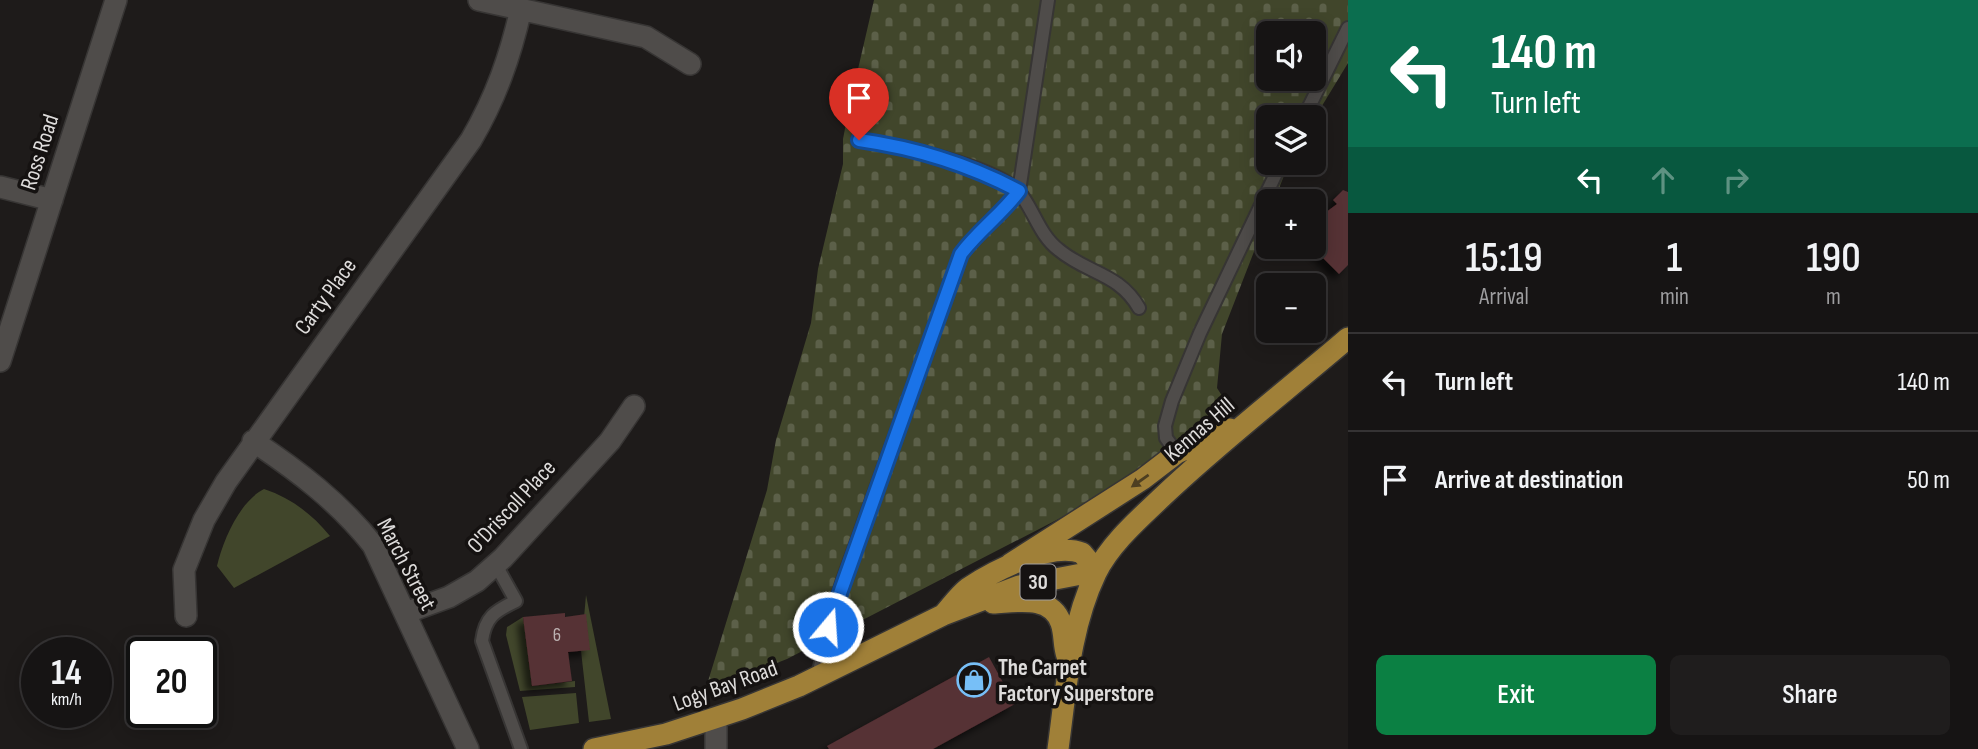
<!DOCTYPE html>
<meta charset="utf-8">
<style>
body{margin:0;font-family:"Sofia Sans Condensed",sans-serif;background:#1f1d1d;color:#f1f3f6;height:100vh;display:flex;flex-direction:column;font-size:26px;white-space:nowrap}
*{box-sizing:border-box;margin:0}
p{font-size:23px;color:#9e9ea0}
.icon{flex:none;width:38px;height:38px;fill:none;stroke:currentColor;stroke-width:2;stroke-linecap:round;stroke-linejoin:round}
.map{position:relative;flex:1;overflow:hidden}
.drawer{display:flex;flex-direction:column;background:#161414;width:630px}
.drawer>*{flex:none}
.guide{background:#0b6e4f;color:#fff;overflow:hidden}
.controls{position:absolute;left:1256px;top:21px;display:grid;gap:14px}
.controls a{display:grid;place-items:center;width:70px;height:70px;border-radius:10px;background:#161414;box-shadow:0 4px 18px #0003,0 0 0 2px #353334;font-size:35px}
.speed{position:absolute;left:21px;top:637px;display:flex;gap:14px;font-size:35px;font-weight:700;text-align:center}
.speed>*{display:grid;place-content:center;width:91px;height:91px;border-radius:50%;background:#161414;box-shadow:0 4px 18px #0003,0 0 0 2px #353334;line-height:1}
.speed small{font-size:18px;font-weight:400}
.speed .limit{border:4px solid #111;border-radius:10px;background:#fff;color:#111}
.pin{position:absolute;display:grid;place-items:center;width:60px;height:60px;color:#fff;margin:-72px -30px;border-radius:50% 50% 50% 0;rotate:-45deg;box-shadow:0 0 7px #0007}
.pin .icon{rotate:45deg}
.me{position:absolute;width:77px;margin:-38px;rotate:18deg;stroke-linejoin:round;filter:drop-shadow(0 0 5px #0008)}
.turn{display:flex;align-items:center;gap:24px;height:147px;padding:0 28px;font-size:32px}
.turn .icon{width:91px;height:91px;stroke-width:2.5}
.turn b{display:block;font-size:49px;line-height:60px}
.lanes{display:flex;align-items:center;height:66px;padding:0 28px;background:#0003;justify-content:center;gap:35px;direction:ltr}
.lanes .off{opacity:.35}
.eta{display:flex;justify-content:space-evenly;align-items:center;height:119px;text-align:center}
.eta b{font-size:42px;font-weight:600;line-height:49px}
.action{display:flex;gap:14px;margin-top:auto;padding:14px 28px}
.action a{flex:1;height:80px;border-radius:10px;background:#0b8043;color:#fff;font-size:28px;font-weight:600;line-height:80px;text-align:center}
.action a+a{background:#1f1d1d;color:#f1f3f6}
ul{padding:0;list-style:none}
li{display:flex;align-items:center;gap:21px;height:98px;padding:0 28px;border-top:2px solid #353334}
li div{flex:1}
li b{display:block;font-size:26px}
li em{font-style:normal}
main{display:flex;flex:1;min-height:0}
.map>svg:first-child{display:block}
.green{fill:#41462b}
.cemetery{fill:url(#cemetery-stones);fill-rule:evenodd}
.building{fill:#563134;filter:url(#shadow)}
.lines{fill:none;stroke-linecap:round;stroke-linejoin:round}
.lane-casing{stroke:#373534;stroke-width:16}
.street-casing{stroke:#373534;stroke-width:24}
.primary-casing{stroke:#373534;stroke-width:24}
.lane{stroke:#4f4c4a;stroke-width:12}
.street{stroke:#4f4c4a;stroke-width:21}
.primary{stroke:#a08038;stroke-width:21}
.oneway{fill:#4d3e21}
.route-casing{stroke:#114b97;stroke-width:18}
.route{stroke:#1a73e8;stroke-width:12}
.labels{text-anchor:middle;stroke-width:7;stroke-linejoin:round;paint-order:stroke}
.number-label{font-size:19px;fill:#bcb1b1}
.shield{fill:#151211;stroke:#a29f9e;stroke-width:2}
.shield-label{font-size:21px;font-weight:bold;fill:#dedcdb}
.street-label{font-size:23px;fill:#dedcdb;stroke:#151211}
.poi-label{font-size:23px;font-weight:bold;fill:#dedcdb;stroke:#151211;text-anchor:start}
</style>
<main>
<div class="map">
<svg width="1348" height="749" viewBox="0 0 1348 749">
<defs>
<pattern id="cemetery-stones" width="16" height="16" patternUnits="userSpaceOnUse" patternTransform="scale(1.75)"><rect width="16" height="16" fill="#41462b"/><path d="M2 7V4a2 2 0 0 1 4 0v3zM10 15v-3a2 2 0 0 1 4 0v3z" fill="#5c6049"/></pattern>
<filter id="shadow"><feDropShadow dx="-6" dy="6" stdDeviation="3.5" flood-color="#0009"/></filter>
</defs>
<rect width="100%" height="100%" fill="#1e1b1a"/>
<path class="green" d="M264 489C291 498 312 514 330 536L234 588 217 566C223 540 240 501 264 489Z
M586 595 611 719 589 722 581 651Z
M523 617 532 686 575 681V687L520 691 506 635 507 627Z
M576 693 579 723 530 730 522 697Z"/>
<path class="cemetery" d="M874 0H1348V63L1314 119 1269 117V163H1289L1274 201H1269V213L1222 334 1217 388 1226 402 1103 496 787 659 705 691 767 490 776 440 811 323 818 269 843 164V139L849 108ZM1269 33H1314V79H1269Z"/>
<path class="building" d="M1343 190 1348 192V265L1339 274 1312 247 1314 221 1337 204 1333 200Z
M565 613V617L586 614 590 650 568 652 572 681 532 686 523 617Z
M989 657 1015 704 933 749H829L827 746Z"/>
<g class="lines">
<defs>
<path id="lane" d="M1304 117 1348 28
M859 140C895 145 997 166 1020 193 1034 211 1040 236 1059 250 1088 274 1119 273 1139 308
M1177 453 1166 438 1165 426 1172 401 1200 333 1281 163
M496 565 516 601C495 611 485 617 482 641L521 749
M818 677 828 627 843 580 961 254C978 231 1001 215 1019 191L1048 0"/>
<path id="street" d="M479 0 646 37 690 64
M0 187 52 200
M0 361 116 0
M253 441C298 471 339 502 373 545L468 749
M405 613 449 597 477 581 503 558 610 441 634 406
M186 616 184 570 204 520 226 482 471 140C496 97 510 57 521 9
M716 719V749"/>
<path id="primary" d="M1010 564 1143 479 1177 453 1230 429
M993 603C1016 602 1051 594 1061 623 1065 634 1063 645 1067 656
M945 613C952 605 959 595 968 588 994 571 1051 541 1082 553L1097 571
M594 749 666 734 742 709 799 686 943 615 1019 586 1097 571
M1058 749C1066 690 1070 627 1096 573 1110 544 1139 519 1162 497 1221 441 1286 391 1348 338"/>
</defs>
<use href="#lane" class="lane-casing"/>
<use href="#street" class="street-casing"/>
<use href="#primary" class="primary-casing"/>
<use href="#lane" class="lane"/>
<use href="#street" class="street"/>
<use href="#primary" class="primary"/>
</g>
<defs><path id="oneway-solid" d="M-6-.8H1V-3.2L6.5 0L1 3.2V.8H-6Z" transform="scale(1.75)"/></defs>
<use class="oneway" href="#oneway-solid" transform="translate(1140 481) rotate(145)"/>
<g class="lines">
<defs>
<path id="route" d="M828 627 961 254C978 231 1001 215 1019 191 968 164 916 148 859 140"/>
</defs>
<use href="#route" class="route-casing"/>
<use href="#route" class="route"/>
</g>
<defs>
<symbol id="shop-ring" viewBox="-11 -11 22 22"><circle r="9.5" fill="#151211" stroke="#77bff7" stroke-width="1.5"/><path d="M-5-2.5h2.3a2.7 3.5 0 0 1 5.4 0H5L5.5 6h-11ZM-1.5-2.5h3a1.5 2.3 0 0 0-3 0Z" fill="#77bff7"/></symbol>
</defs>
<g fill-rule="evenodd">
<use href="#shop-ring" x="955" y="661" width="38" height="38"/>
</g>
<g class="labels">
<g class="number-label">
<text x="557" y="641">6</text>
</g>
<rect class="shield" x="1020.5" y="564.5" width="35" height="35" rx="5"/>
<g class="shield-label">
<text x="1038" y="589">30</text>
</g>
<g class="street-label">
<text transform="translate(39 152) rotate(-72)" y="8">Ross Road</text>
<text transform="translate(325 296) rotate(-54)" y="8">Carty Place</text>
<text transform="translate(1199 429) rotate(-41)" y="8">Kennas Hill</text>
<text transform="translate(511 506) rotate(-47)" y="8">O'Driscoll Place</text>
<text transform="translate(407 564) rotate(62)" y="8">March Street</text>
<text transform="translate(725 685) rotate(-20)" y="8">Logy Bay Road</text>
</g>
<g class="poi-label">
<text x="998" y="675">The Carpet<tspan x="998" dy="26">Factory Superstore</tspan></text>
</g>
</g>
</svg>
<div class="controls">
<a><svg class="icon" aria-label="sound" viewBox="0 0 24 24"><path d="M4 9h4l5-4v14l-5-4H4zM17 9q2 3 0 6"/></svg></a>
<a><svg class="icon" aria-label="layers" viewBox="0 0 24 24"><path d="M12 4l9 5-9 5-9-5zM3 14l9 5 9-5"/></svg></a>
<a>+</a>
<a>−</a>
</div>
<div class="speed"><div>14<small>km/h</small></div><div class="limit">20</div></div>
<div class="pin" style="left:859px;top:140px;background:#d93025"><svg class="icon" aria-label="arrive" viewBox="0 0 24 24"><path d="M6 21V4h12l-3 4 3 4H6"/></svg></div>
<svg class="me" style="left:828px;top:627px" viewBox="-20 -20 40 40"><circle r="17" fill="#1a73e8" stroke="#fff" stroke-width="3"/><path d="M0-11L8 9 0 5-8 9z" fill="#fff"/></svg>
</div>
<section class="drawer">
<div class="guide">
<div class="turn"><svg class="icon" aria-label="left" viewBox="0 0 24 24"><path d="M17 20v-9H6M10 6l-5 5 5 5"/></svg><div><b>140 m</b>Turn left</div></div>
<div class="lanes"><svg class="icon" aria-label="left" viewBox="0 0 24 24"><path d="M17 20v-9H6M10 6l-5 5 5 5"/></svg><svg class="icon off" aria-label="ahead" viewBox="0 0 24 24"><path d="M12 20V5M6 11l6-6 6 6"/></svg><svg class="icon off" aria-label="right" viewBox="0 0 24 24"><path d="M7 20v-9h11M14 6l5 5-5 5"/></svg></div>
</div>
<div class="eta">
<div><b>15:19</b><p>Arrival</p></div>
<div><b>1</b><p>min</p></div>
<div><b>190</b><p>m</p></div>
</div>
<ul>
<li><svg class="icon" aria-label="left" viewBox="0 0 24 24"><path d="M17 20v-9H6M10 6l-5 5 5 5"/></svg><div><b>Turn left</b></div><em>140 m</em></li>
<li><svg class="icon" aria-label="arrive" viewBox="0 0 24 24"><path d="M6 21V4h12l-3 4 3 4H6"/></svg><div><b>Arrive at destination</b></div><em>50 m</em></li>
</ul>
<div class="action"><a>Exit</a><a>Share</a></div>
</section>
</main>
